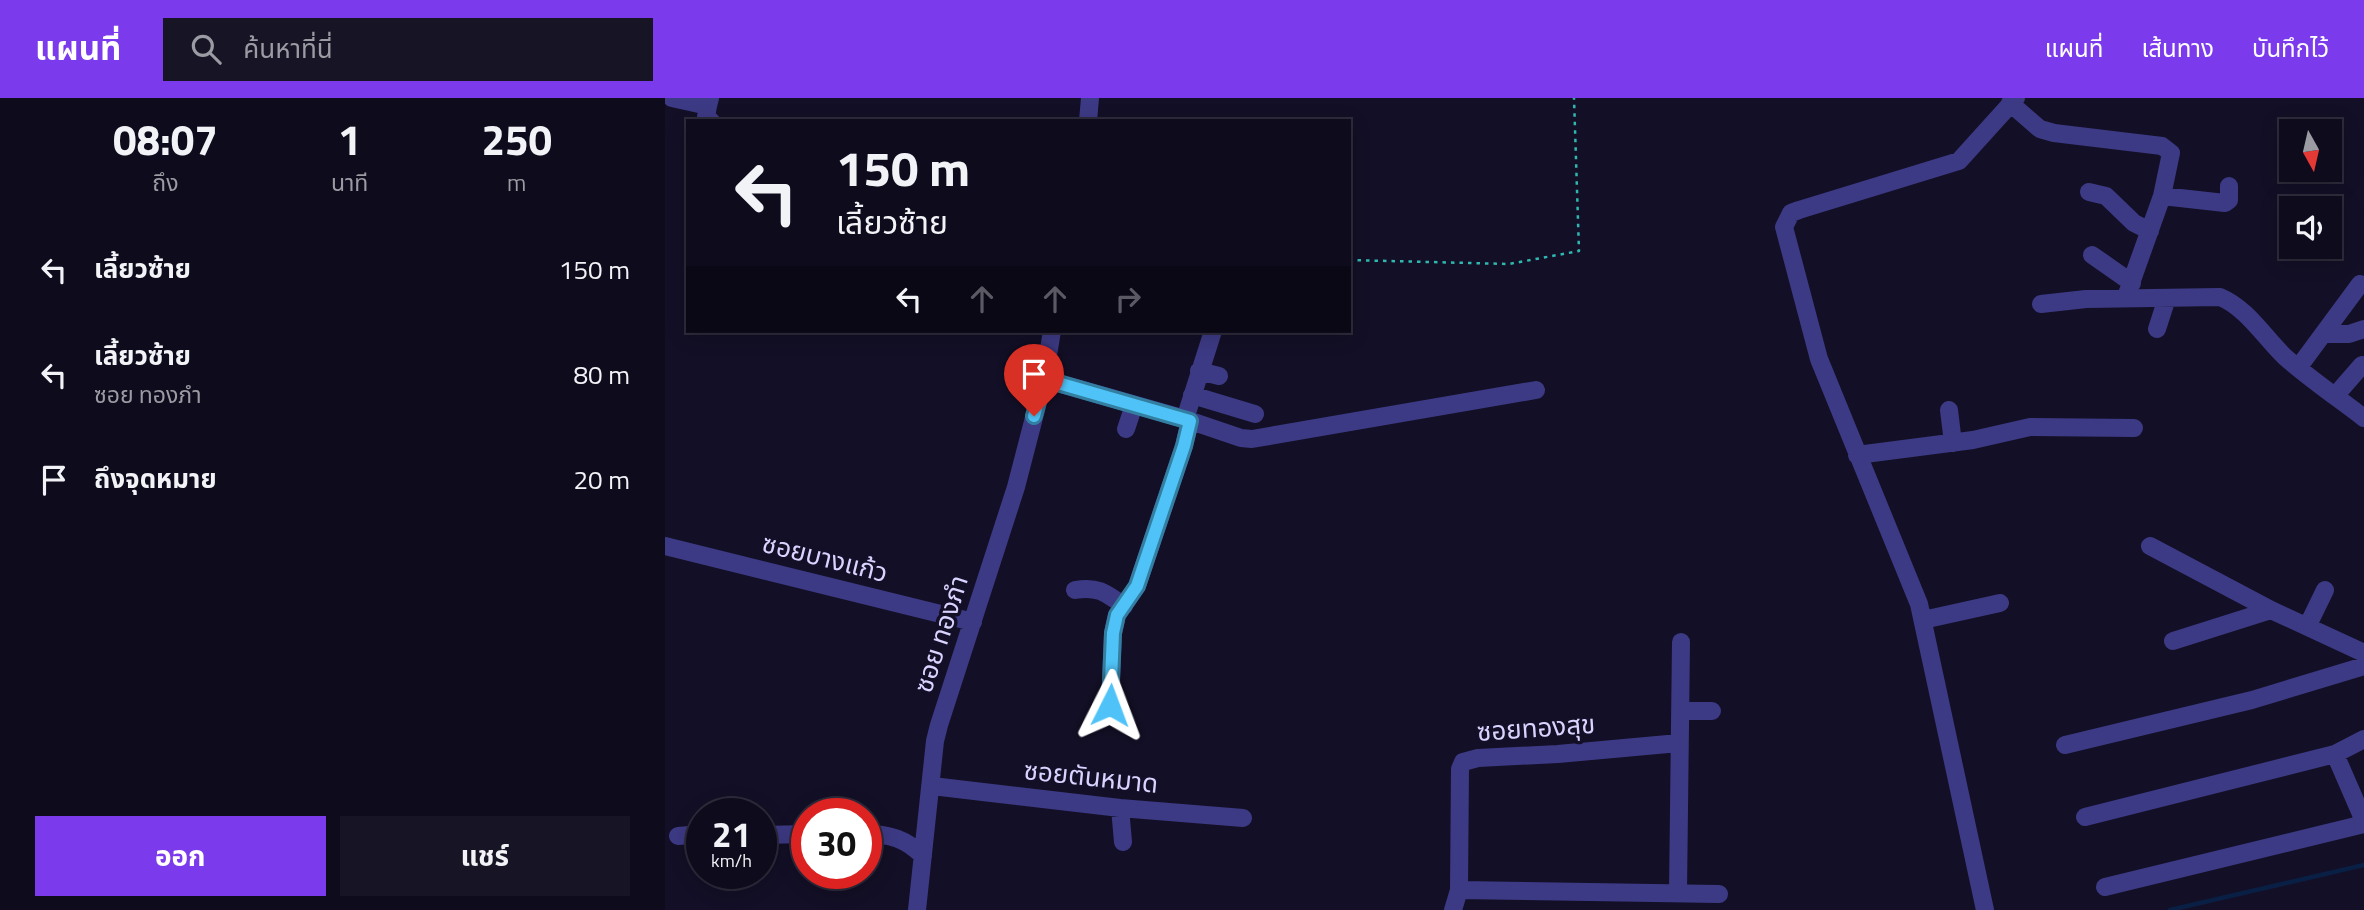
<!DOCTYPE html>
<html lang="th">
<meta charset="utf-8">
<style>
body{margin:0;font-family:"Titillium Web","Noto Sans Thai",sans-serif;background:#171425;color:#f1f3f6;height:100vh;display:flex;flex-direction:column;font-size:26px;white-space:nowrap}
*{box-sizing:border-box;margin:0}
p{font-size:23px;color:#9b9ba3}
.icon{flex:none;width:38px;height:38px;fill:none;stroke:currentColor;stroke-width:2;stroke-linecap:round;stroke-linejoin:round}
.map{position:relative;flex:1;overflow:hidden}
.sheet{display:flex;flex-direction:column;background:#0e0b1c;width:665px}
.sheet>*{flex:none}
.banner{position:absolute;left:21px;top:21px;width:665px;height:214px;border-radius:0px;box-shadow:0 4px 18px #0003,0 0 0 2px #2e2b3b;background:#0e0b1c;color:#f1f3f6;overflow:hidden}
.needle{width:46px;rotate:172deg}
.buttons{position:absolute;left:1614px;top:21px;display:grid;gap:14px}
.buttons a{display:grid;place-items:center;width:63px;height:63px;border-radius:0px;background:#0e0b1c;box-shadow:0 4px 18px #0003,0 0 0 2px #2e2b3b;font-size:35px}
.speed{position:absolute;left:21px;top:700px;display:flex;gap:14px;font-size:35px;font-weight:700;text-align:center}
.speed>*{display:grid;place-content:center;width:91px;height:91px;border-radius:50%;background:#0e0b1c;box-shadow:0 4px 18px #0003,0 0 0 2px #2e2b3b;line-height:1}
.speed small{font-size:18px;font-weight:400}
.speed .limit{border:10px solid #d22;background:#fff;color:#111}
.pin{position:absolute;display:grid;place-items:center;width:60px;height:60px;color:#fff;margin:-72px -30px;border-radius:50% 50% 50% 0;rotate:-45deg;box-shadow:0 0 7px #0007}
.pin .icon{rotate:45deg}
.me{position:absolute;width:77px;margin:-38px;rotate:3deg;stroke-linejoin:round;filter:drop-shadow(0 0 5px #0008)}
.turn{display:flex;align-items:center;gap:24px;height:147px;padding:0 35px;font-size:32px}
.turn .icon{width:91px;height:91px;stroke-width:2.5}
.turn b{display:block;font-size:49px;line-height:60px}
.lanes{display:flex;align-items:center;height:66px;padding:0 35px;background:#0003;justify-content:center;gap:35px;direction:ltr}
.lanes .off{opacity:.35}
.eta{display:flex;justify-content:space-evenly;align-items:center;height:119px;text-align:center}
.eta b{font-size:42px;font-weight:700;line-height:49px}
.action{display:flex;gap:14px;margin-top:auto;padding:14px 35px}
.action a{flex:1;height:80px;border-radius:0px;background:#7c3aed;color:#fff;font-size:28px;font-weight:700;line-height:80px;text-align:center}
.action a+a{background:#171425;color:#f1f3f6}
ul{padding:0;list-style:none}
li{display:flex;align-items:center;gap:21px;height:105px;padding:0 35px}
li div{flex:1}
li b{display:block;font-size:26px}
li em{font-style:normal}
header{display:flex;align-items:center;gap:42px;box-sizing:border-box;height:98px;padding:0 35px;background:#7c3aed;color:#fff}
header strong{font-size:33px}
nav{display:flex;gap:38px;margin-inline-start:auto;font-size:24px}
.search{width:490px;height:63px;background:#171425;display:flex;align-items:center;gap:18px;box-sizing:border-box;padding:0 24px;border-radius:0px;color:#9b9ba3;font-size:26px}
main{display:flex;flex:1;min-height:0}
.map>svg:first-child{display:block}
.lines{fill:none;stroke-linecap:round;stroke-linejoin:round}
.stream{stroke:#0a1f44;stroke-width:4.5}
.path{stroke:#2fb8b0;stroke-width:2.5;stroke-dasharray:3.5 5;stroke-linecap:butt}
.minor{stroke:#3d3a85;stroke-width:18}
.route-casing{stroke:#337fa1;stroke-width:18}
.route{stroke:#4fc3f7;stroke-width:12}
.labels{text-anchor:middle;stroke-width:7;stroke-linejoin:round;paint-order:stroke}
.street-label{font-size:26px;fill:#d9d4ff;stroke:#130f26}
</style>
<header>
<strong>แผนที่</strong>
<div class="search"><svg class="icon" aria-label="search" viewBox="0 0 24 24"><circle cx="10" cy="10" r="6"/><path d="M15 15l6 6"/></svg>ค้นหาที่นี่</div>
<nav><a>แผนที่</a><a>เส้นทาง</a><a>บันทึกไว้</a></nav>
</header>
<main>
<section class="sheet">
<div class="eta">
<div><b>08:07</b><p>ถึง</p></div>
<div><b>1</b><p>นาที</p></div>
<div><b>250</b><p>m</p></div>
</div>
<ul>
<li><svg class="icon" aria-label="left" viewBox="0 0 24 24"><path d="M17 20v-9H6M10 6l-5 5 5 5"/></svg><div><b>เลี้ยวซ้าย</b></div><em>150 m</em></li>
<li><svg class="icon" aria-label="left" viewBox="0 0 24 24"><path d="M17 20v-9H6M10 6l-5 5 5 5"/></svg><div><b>เลี้ยวซ้าย</b><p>ซอย ทองภํา</p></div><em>80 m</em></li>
<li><svg class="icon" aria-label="arrive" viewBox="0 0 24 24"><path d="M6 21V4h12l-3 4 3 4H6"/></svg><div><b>ถึงจุดหมาย</b></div><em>20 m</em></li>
</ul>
<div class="action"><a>ออก</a><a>แชร์</a></div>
</section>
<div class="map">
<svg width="1699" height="812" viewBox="0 0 1699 812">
<rect width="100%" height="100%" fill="#130f26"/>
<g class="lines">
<path class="stream" d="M1505 812 1699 767"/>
<path class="path" d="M684 162 844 166 914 153 909 0"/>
<path class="minor" d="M7 0 43 8 45 0
M1345 5 1375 31 1389 35 1497 48 1506 55 1497 98 1461 199
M43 8 41 19 46 23
M423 23 425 0
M1424 94 1441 98 1469 125 1485 133
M1497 98 1560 105 1564 102V88
M1427 157 1467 185
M1376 206 1421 201 1555 199C1582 210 1600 240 1620 259 1645 281 1673 300 1699 320
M1492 231 1502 200
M1658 236H1684L1699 231
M1633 270 1695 186
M534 273 554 278
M379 281 520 321 576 340 587 341 871 292
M527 297 590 316
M1670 298 1697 267
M1284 312 1288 345
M520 321 548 233
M461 331 469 307
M1192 357 1308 342 1365 329 1469 330
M0 448 308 524
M1485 448 1606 512 1699 555
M410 492C433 488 441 495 459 508
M1258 522 1335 505
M1643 527 1660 492
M1508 543 1606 512
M445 607 448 535 452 517 472 488 519 348 525 323
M1016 613H1047
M1400 647 1587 602 1699 568
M1670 656 1699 723
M267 688 455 710 578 720
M455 710 458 744
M1420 719 1670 656 1699 641
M201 736C225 736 241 741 258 758
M96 737 142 736
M13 738 37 736
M1440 789 1699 726
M794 792 1054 796
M1013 795 1016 544
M252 812 270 643 274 627 351 389 379 281 387 233
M788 812 794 792 795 671 798 664 813 660 893 656 1014 645
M1320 812 1254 506 1154 261 1119 129 1126 115 1134 112 1294 63 1351 0"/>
</g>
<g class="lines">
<defs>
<path id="route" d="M369 318 379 281 525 323 519 348 472 488 452 517 448 535 445 607"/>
</defs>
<use href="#route" class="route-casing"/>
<use href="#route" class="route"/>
</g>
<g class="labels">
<g class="street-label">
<text transform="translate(160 460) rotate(14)" y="9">ซอยบางแก้ว</text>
<text transform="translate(276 536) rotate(-72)" y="9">ซอย ทองภํา</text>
<text transform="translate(871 630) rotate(-4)" y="9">ซอยทองสุข</text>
<text transform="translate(426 679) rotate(6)" y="9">ซอยตันหมาด</text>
</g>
</g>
</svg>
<div class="buttons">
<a><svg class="needle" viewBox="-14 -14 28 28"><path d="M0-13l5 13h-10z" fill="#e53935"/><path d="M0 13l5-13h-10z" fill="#9b9ba3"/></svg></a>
<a><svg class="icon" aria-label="sound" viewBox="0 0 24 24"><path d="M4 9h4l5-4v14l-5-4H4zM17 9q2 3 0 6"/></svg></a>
</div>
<div class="speed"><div>21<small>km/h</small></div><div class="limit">30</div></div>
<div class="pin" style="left:369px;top:318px;background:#d93025"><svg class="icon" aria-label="arrive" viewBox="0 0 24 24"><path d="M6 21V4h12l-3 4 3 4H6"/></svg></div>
<svg class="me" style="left:445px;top:607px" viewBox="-20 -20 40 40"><path d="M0-17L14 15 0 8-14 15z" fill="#4fc3f7" stroke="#fff" stroke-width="4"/></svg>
<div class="banner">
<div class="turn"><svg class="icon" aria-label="left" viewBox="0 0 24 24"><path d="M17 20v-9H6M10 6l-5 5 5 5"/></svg><div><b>150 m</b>เลี้ยวซ้าย</div></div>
<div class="lanes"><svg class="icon" aria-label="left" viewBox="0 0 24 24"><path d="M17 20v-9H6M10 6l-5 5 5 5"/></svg><svg class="icon off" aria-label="ahead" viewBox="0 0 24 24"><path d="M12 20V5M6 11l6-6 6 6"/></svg><svg class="icon off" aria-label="ahead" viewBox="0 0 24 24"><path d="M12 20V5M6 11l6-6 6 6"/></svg><svg class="icon off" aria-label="right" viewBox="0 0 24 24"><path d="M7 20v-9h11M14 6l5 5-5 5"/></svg></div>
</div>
</div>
</main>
